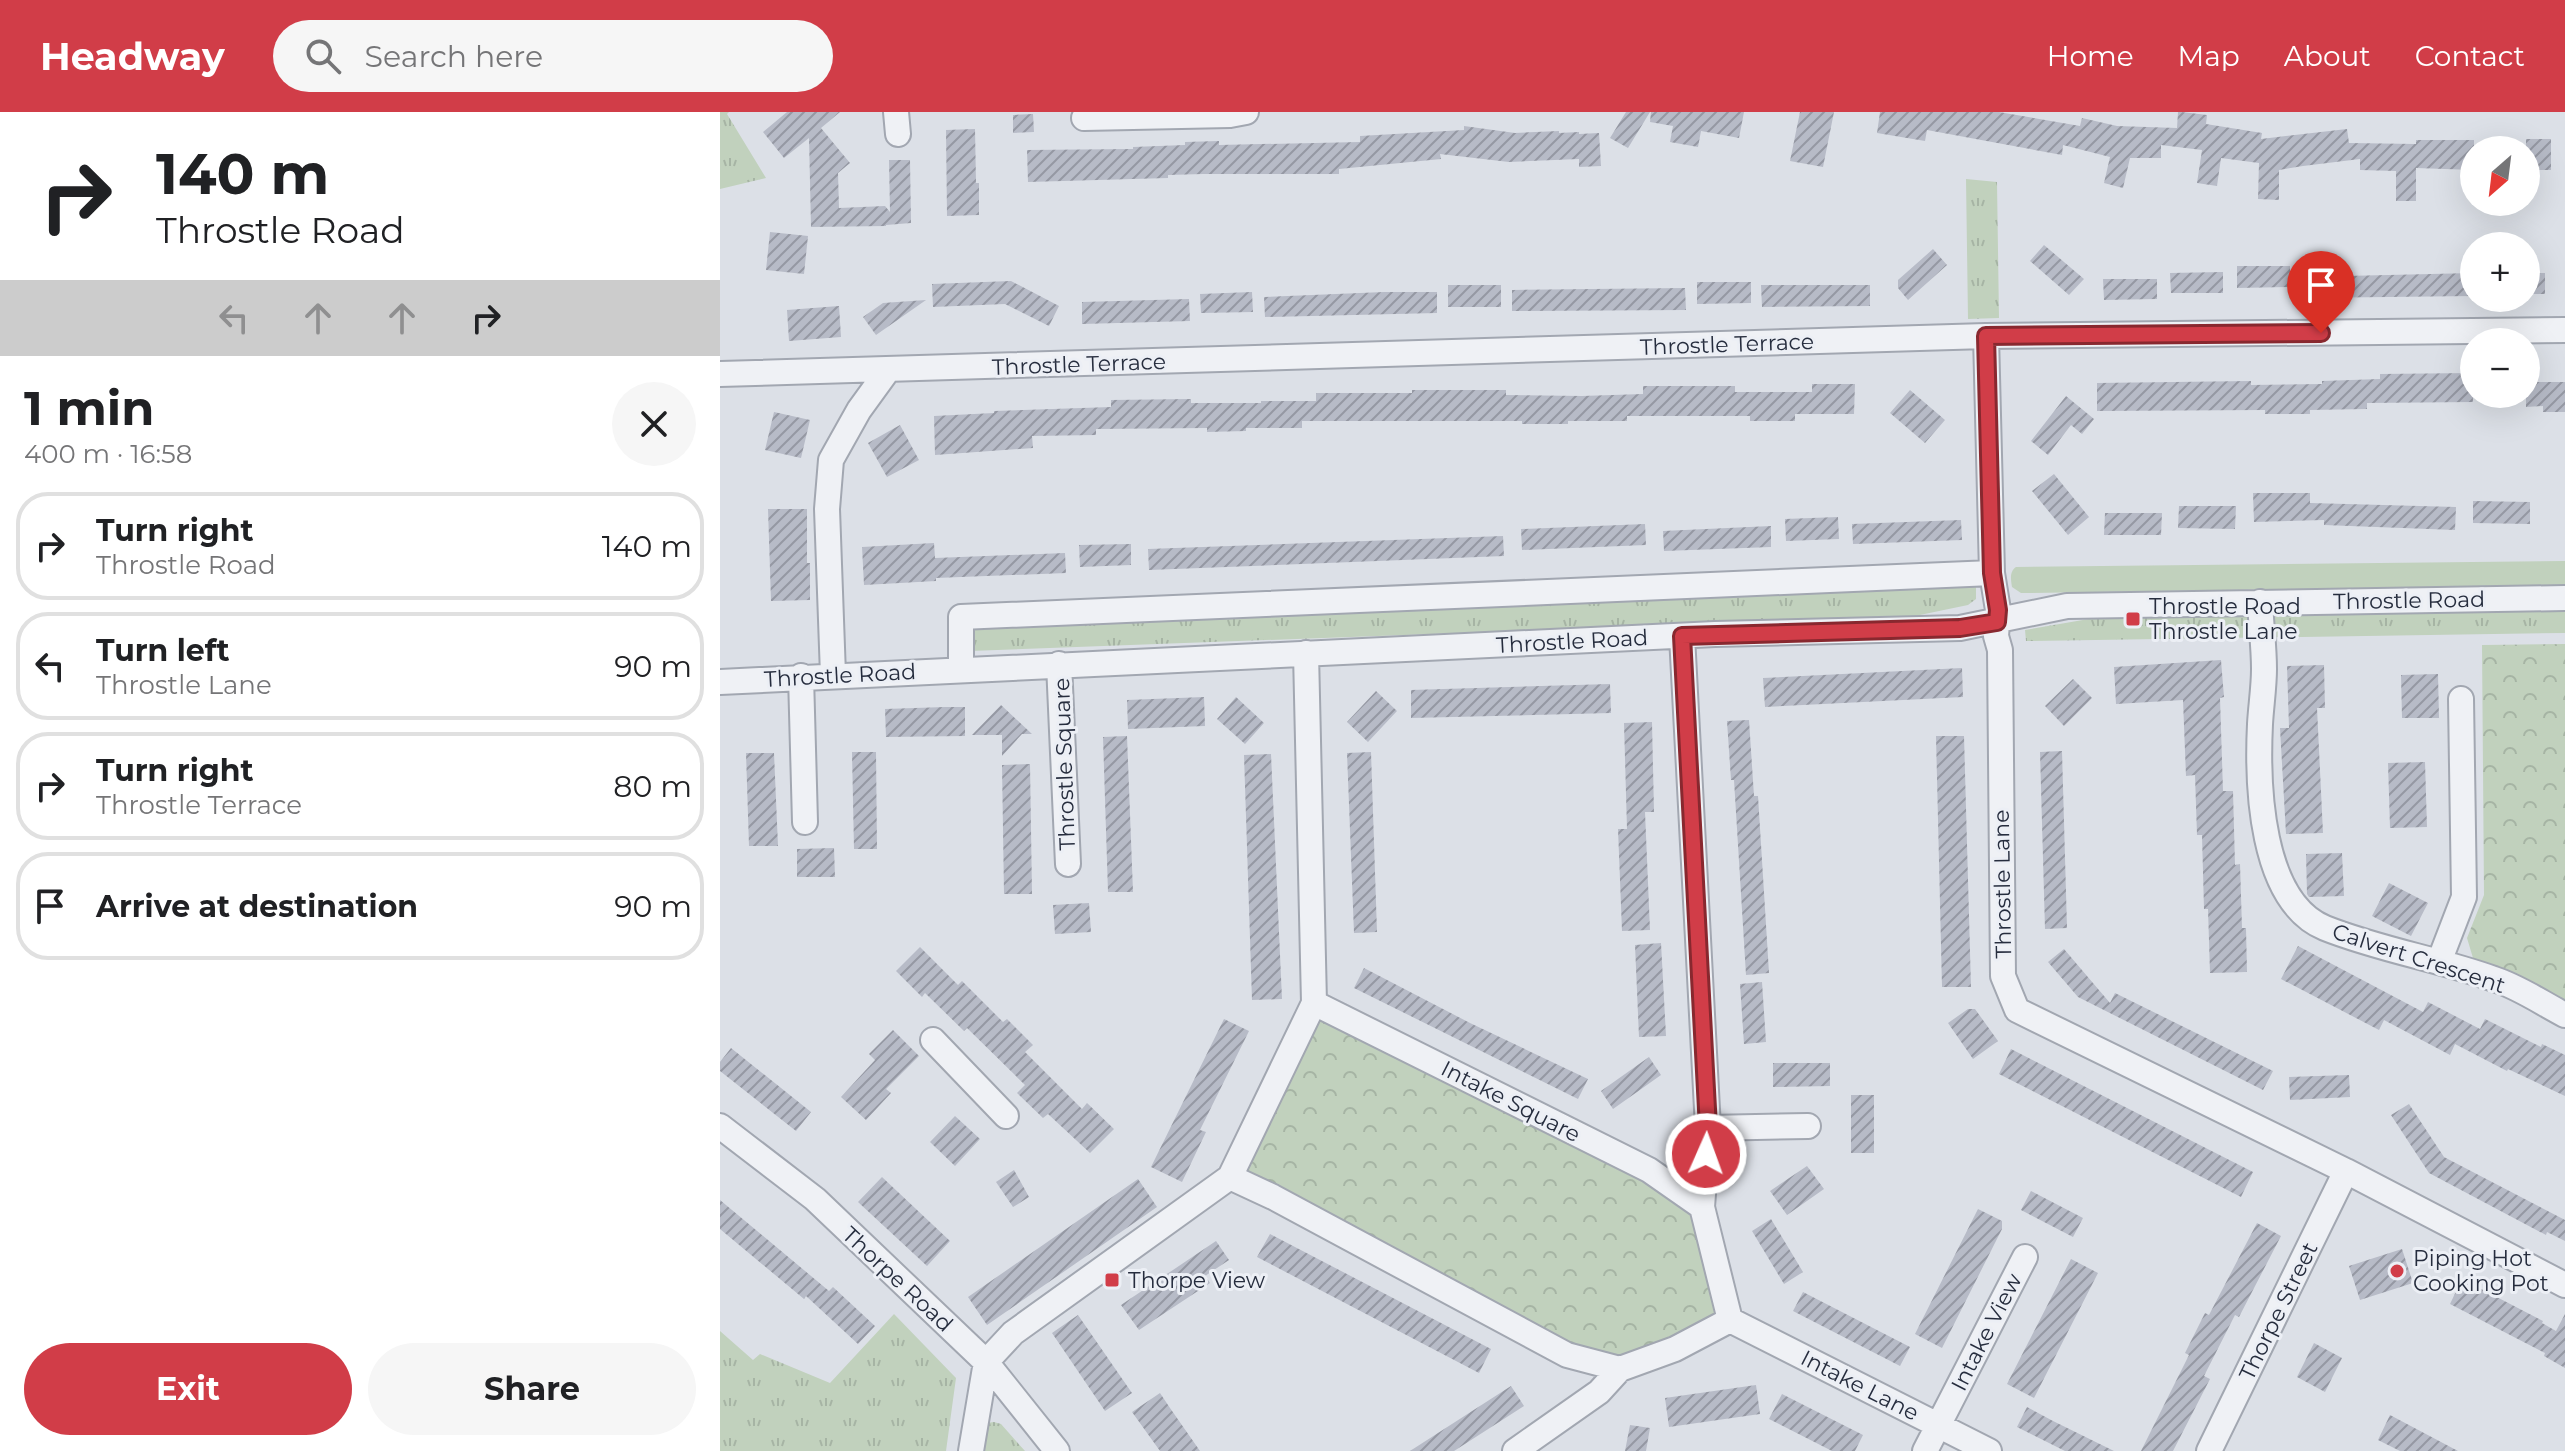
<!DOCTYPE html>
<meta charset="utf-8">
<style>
body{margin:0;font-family:Montserrat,sans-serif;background:#f6f6f6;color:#202124;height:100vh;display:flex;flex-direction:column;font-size:30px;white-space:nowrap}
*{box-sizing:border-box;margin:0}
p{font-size:26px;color:#757577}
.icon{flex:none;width:44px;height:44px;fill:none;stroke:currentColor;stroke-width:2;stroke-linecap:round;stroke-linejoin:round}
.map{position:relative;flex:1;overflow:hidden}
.panel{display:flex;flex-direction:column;background:#fff;width:720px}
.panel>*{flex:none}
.hud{background:#fff;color:#202124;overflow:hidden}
.needle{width:52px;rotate:208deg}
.fabs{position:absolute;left:1740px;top:24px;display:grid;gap:16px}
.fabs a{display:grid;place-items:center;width:80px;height:80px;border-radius:50%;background:#fff;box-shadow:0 8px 32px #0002;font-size:40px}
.pin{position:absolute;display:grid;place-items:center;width:68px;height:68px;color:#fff;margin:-82px -34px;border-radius:50% 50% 50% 0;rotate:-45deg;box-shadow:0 0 8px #0007}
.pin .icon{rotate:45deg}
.me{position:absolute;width:88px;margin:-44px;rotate:2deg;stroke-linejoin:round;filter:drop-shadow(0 0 6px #0008)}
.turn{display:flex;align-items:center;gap:28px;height:168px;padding:0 24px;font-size:36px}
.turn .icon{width:104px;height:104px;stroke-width:2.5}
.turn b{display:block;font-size:56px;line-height:68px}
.lanes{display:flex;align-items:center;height:76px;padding:0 24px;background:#0003;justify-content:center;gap:40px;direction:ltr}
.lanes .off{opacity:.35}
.round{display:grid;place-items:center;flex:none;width:84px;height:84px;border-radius:42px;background:#f6f6f6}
.summary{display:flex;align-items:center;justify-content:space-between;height:136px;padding:0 24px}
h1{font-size:48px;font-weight:700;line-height:60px}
.cta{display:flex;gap:16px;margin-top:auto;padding:16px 24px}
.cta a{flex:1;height:92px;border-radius:48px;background:#d13d48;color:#fff;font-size:32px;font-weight:700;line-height:92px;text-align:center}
.cta a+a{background:#f6f6f6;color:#202124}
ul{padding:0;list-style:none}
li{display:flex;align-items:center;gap:24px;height:108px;margin:0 16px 12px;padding:0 8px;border:4px solid #e0e0e0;border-radius:32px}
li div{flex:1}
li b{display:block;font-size:30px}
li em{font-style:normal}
header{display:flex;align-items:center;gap:48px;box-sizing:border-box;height:112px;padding:0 40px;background:#d13d48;color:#fff}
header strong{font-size:38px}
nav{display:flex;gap:44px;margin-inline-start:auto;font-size:28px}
.search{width:560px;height:72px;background:#f6f6f6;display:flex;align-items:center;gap:20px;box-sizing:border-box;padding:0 28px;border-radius:44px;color:#757577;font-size:30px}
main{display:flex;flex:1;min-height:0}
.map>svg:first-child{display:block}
.grass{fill:url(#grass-tufts)}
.forest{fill:url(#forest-crowns)}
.garden{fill:#c1d1bd}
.building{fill:url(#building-hatch)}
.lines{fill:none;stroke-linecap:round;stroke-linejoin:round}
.street-casing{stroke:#a2a7b1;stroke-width:28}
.street{stroke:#eff1f5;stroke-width:24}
.route-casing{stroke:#88282f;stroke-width:20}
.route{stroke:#d13d48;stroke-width:14}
.poi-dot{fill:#d13d48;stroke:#eceff5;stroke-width:3}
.labels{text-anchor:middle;stroke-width:6;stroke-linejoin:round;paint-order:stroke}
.street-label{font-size:22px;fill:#262d3e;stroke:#eceff5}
.poi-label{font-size:22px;fill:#262d3e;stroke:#eceff5;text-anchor:start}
</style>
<header>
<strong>Headway</strong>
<div class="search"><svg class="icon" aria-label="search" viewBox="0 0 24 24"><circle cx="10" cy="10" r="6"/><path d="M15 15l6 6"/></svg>Search here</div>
<nav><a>Home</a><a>Map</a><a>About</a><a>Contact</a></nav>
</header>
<main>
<section class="panel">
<div class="hud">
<div class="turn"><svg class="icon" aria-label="right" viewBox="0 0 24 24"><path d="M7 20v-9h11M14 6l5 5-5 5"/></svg><div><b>140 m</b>Throstle Road</div></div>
<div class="lanes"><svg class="icon off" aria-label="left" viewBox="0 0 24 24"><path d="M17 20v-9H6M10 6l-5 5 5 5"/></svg><svg class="icon off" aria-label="ahead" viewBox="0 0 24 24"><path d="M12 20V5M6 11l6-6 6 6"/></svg><svg class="icon off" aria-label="ahead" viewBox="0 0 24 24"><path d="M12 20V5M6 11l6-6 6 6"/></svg><svg class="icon" aria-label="right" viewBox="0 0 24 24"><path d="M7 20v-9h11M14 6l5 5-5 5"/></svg></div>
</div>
<div class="summary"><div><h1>1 min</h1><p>400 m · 16:58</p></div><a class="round"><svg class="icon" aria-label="close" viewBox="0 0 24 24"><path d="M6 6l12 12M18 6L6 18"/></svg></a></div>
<ul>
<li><svg class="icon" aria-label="right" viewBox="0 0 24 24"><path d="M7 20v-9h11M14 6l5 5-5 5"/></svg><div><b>Turn right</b><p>Throstle Road</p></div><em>140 m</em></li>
<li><svg class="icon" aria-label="left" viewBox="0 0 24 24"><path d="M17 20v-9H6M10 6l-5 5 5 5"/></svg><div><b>Turn left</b><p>Throstle Lane</p></div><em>90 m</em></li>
<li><svg class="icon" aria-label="right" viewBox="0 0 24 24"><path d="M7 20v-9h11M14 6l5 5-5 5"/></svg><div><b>Turn right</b><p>Throstle Terrace</p></div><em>80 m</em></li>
<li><svg class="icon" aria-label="arrive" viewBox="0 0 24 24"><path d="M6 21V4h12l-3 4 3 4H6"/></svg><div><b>Arrive at destination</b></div><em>90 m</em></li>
</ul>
<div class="cta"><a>Exit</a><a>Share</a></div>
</section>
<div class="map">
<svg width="1845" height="1339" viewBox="0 0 1845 1339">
<defs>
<pattern id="grass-tufts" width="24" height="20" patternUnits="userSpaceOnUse" patternTransform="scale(2)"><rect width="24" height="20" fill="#c1d1bd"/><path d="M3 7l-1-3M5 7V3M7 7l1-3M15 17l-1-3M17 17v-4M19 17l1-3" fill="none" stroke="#a6b4a4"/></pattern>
<pattern id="forest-crowns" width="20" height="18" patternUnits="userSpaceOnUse" patternTransform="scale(2)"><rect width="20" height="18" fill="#c1d1bd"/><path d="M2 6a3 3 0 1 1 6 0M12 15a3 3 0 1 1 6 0" fill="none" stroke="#a6b4a4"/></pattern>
<pattern id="building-hatch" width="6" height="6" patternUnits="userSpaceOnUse" patternTransform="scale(2)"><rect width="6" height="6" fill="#b7bbc7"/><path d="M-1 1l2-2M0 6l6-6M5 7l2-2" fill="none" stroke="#9598a3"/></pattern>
</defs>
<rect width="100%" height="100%" fill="#dce0e7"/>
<path class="grass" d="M0 0H9L7 2 46 66 0 77Z
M1246 67 1277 70 1279 206 1248 207Z
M1256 473V487L1248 493 1195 504 250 539 249 523 263 511Z
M1845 497V521L1306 529 1305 518 1386 504Z
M174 1202 236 1266 226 1339H0V1219L33 1248 40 1242 110 1271Z
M274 1310 281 1312 305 1339H262L266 1311Z"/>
<path class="forest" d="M1845 532V888L1753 846 1747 826 1764 783 1762 533Z
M594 891 982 1095 1010 1208 900 1257 511 1065Z"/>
<path class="garden" d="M1845 449V473L1307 481H1301L1292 475C1291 468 1289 460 1296 455Z"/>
<path class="building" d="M67 0H120L101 16 130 51 118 61 119 96 165 94 170 100 169 48H190L191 111 166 113V114L91 115 89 26 64 46 43 20Z
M906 0H930L908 36 890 26Z
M931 0H1024L1019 26 981 19 978 35 950 30 953 14 930 10Z
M1080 0H1114L1103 55 1070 49Z
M1160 0H1279L1360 14 1362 6 1397 14 1457 16 1458 0H1462L1487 3 1486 12 1542 21 1541 27 1627 17 1629 31 1696 32V28H1754V58L1696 56V89H1676V59L1640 58V47L1583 54 1559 58V88L1538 87 1539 51 1501 46 1497 74 1477 71 1482 38 1441 33V46H1410L1403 76 1384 71 1390 45 1343 33 1342 43 1207 18 1205 29 1157 21Z
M313 2 314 20 293 21V3Z
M744 14 795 21 839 19V21L859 20V22L879 21 881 54 859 55V47L789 50 720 42 721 47 619 57V62H483L448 63V66L308 70 307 38 413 37V35L465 33V30L499 29V33L640 30V24L744 18Z
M255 17 256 71H259V103L227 104 226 18Z
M1806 27H1831V58H1806Z
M50 120 88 124 84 162 46 158Z
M1324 133 1364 167 1349 183 1310 149Z
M1213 137 1227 153 1188 188 1178 176V168Z
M1517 154H1570V175L1517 176Z
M1503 160V181H1451L1450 161Z
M1754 161V184L1582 186V165Z
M1806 161H1825V182H1806Z
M1383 167H1437V187L1384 188Z
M291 169 339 194 329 214 285 192 213 195 212 172Z
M977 170H1031V191L977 192Z
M728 173H781V195H728Z
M1041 173H1150V194L1042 195Z
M965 176 966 198 792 199V178Z
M532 180 533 200 481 201 480 182Z
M664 180H717V201L545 205 544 185Z
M469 187 470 209 362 212V190Z
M206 188 156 223 143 205 163 191Z
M119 194 121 225 69 229 67 198Z
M1752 261 1753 290 1647 291V297L1590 298V302H1545V298L1377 299V271L1531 269V273L1602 272V269L1660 267V262Z
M1806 270H1845V300H1823V294L1806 295Z
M1092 272H1135L1134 302H1075V309H1030V304H907V309H848V312H802V309H582V316H526V319L487 320V316L376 317V323L312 324 313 336 215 343 214 304 274 301V299L391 295V288L471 287V291H541V289H596V281H692V278H786V283L862 284 923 282V274H1015V280H1092Z
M1190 278 1225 308 1205 331 1170 301Z
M1346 284 1374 307 1362 322 1351 313 1328 343 1311 329Z
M54 300 90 308 81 346 45 338Z
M180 313 199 348 167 365 148 331Z
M1334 362 1369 405 1348 423 1312 379Z
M1533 381H1590V391L1736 395 1735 418 1604 413V408L1534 410Z
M1753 389 1810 390V412L1753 411Z
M1459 394H1516L1515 417 1458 416Z
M48 397H87V451H90V488L51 489Z
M1385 401H1442L1441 423H1384Z
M1118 405 1119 427 1066 429 1065 407Z
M1241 408 1242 428 1133 432 1132 412Z
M925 412 926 433 802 438 801 417Z
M1051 414V435L944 439 943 419Z
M783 424 784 444 429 458 428 437Z
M214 431 215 446 345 441 346 461 216 466V469L144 473 142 435Z
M411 432V453L360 455 359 433Z
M1501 548 1504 585 1500 586 1503 679H1513L1515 753 1520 752 1522 816H1526L1527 860 1490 861 1488 797H1484L1482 723H1477L1475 663 1466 664 1463 588 1396 592 1394 555Z
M1604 553 1605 596H1597L1603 721 1566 722 1560 616H1569L1567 554Z
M1242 556 1243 585 1045 595 1043 566Z
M1718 562 1719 606H1682L1681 563Z
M1353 567 1372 586 1344 614 1325 594Z
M890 572 891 601 691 606V578Z
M656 579 677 599 648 630 627 610Z
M484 585 485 614 408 617 407 588Z
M516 585 544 611 525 632 497 607Z
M281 593 312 622H302L282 644V623H252Z
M225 595H245V624L166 625 165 597Z
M1029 608 1034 684H1038L1049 861 1026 863 1014 668H1011L1007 609Z
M932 610 934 700H925L930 818 902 819 898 717H907L904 611Z
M407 624 413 780H388L383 625Z
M1216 624H1244L1251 875H1222Z
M1342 639 1347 816 1325 817 1320 640Z
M132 640H156L157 737H134Z
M651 640 657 820 634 821 627 641Z
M26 641H54L58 734H29Z
M551 642 562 887 532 888 524 643Z
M1705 650 1707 715 1670 716 1668 651Z
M310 652 312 782H284L282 653Z
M114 736 115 765H77V737Z
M1622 741 1624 784 1589 785 1587 782 1586 742Z
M1669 771 1708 791 1691 824 1652 804Z
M369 791 371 820 335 822 333 793Z
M941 831 946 924 919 925 915 833Z
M1578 834 1703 900 1708 890 1760 917 1765 907 1821 935 1822 932 1845 943V984L1788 957 1787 959 1735 932 1730 943 1664 908 1659 918 1561 867Z
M200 835 238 873 242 869 283 910 287 907 313 933 305 940 362 997 367 991 394 1017 370 1041 328 1002 323 1006 297 981 305 973 247 916 244 919 205 881 202 885 176 859Z
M1344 837 1390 891 1395 881 1553 959 1543 978 1358 885 1328 850Z
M644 856 750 911 868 967 858 987 634 876Z
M1042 870 1046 930 1024 932 1020 872Z
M1248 897H1255L1278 929 1253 947 1228 911Z
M504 907 529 919 480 1018 486 1020 462 1070 431 1055Z
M173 918 199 944 166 977 171 981 146 1008 121 985 155 948 149 942Z
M11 936 91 1000 76 1019 0 959V950Z
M1291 937 1533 1060 1521 1085 1279 962Z
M929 945 941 963 893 997 881 979Z
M1053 951H1110V974L1053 975Z
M1629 963 1630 985 1570 988 1569 965Z
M1131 983H1154V1041H1131Z
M1689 992 1724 1045 1845 1108V1129L1827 1120 1826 1123 1709 1061 1671 1003Z
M235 1004 260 1027 235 1054 210 1030Z
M1087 1054 1104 1077 1067 1103 1050 1079Z
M294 1058 309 1085 293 1095 276 1070Z
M162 1065 230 1129 207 1154 138 1090Z
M418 1067 437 1095 267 1213 248 1185Z
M1311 1079 1363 1106 1353 1125 1301 1098Z
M0 1088 109 1179 113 1175 155 1214 138 1232 86 1184 84 1187 0 1117Z
M1258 1097 1282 1109V1117L1222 1236 1195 1222Z
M1051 1107 1083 1160 1064 1172 1032 1119Z
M1537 1111 1561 1124 1519 1205 1515 1203 1484 1264 1490 1267 1453 1339H1421L1469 1243 1465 1241 1485 1201 1489 1203Z
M550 1122 771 1237 759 1261 537 1145Z
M496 1129 509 1148 485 1164 490 1171 419 1218 401 1193Z
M1682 1137 1693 1171 1640 1188 1629 1154Z
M1351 1147 1378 1161 1314 1286 1287 1272Z
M1742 1167 1823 1209 1822 1211 1836 1219 1845 1202V1256L1824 1244 1825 1241 1730 1192Z
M1083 1180 1190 1235 1180 1254 1073 1199Z
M358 1203 412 1281 385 1299 332 1221Z
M1594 1231 1622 1246 1605 1280 1577 1265Z
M1036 1273 1040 1302 949 1315 945 1286Z
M791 1274 804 1294 734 1339H690Z
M440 1281 450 1296 480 1339H440L412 1300Z
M1062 1282 1143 1323 1135 1339H1112L1049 1307Z
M1307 1295 1333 1309 1394 1339H1345L1297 1315Z
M1670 1303 1738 1339H1680L1658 1328Z
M910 1313 930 1316 926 1339H905Z"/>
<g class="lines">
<defs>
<path id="street" d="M176 0 178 22
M364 6 510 3 526 0
M1266 224 1272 461 1278 498 1276 524 1280 538 1283 864 1297 898 1626 1059 1845 1173
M0 262 1266 224 1845 218
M1540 490C1541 512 1544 535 1544 557 1544 575 1541 594 1540 612 1537 672 1540 789 1605 816 1660 838 1719 847 1774 867 1799 875 1822 891 1845 903
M339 552 348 752
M241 557V505L1272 461
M113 563 107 397 111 348 139 298 168 258
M81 564 85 710
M0 570 995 522 1240 516 1347 494 1845 486
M1719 850 1744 785 1741 587
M594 891 929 1058 982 1095
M213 928 286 1004
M0 1014 95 1087 266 1250 337 1339
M988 1016 1088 1014
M510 1065 553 1085 847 1243 900 1257
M1010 1208 1269 1339
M251 1339 266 1250 293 1221 510 1065 594 891 586 541
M795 1339 879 1280 900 1257 955 1237 1010 1208 982 1095 988 1016 962 524
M1205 1339 1305 1145
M1489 1339 1626 1059"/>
</defs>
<use href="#street" class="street-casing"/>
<use href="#street" class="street"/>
</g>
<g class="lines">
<defs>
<path id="route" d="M986 1042 988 1016 962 524 1240 516 1277 510 1278 498 1272 461 1266 224 1601 221"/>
</defs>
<use href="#route" class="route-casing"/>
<use href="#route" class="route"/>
</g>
<g class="poi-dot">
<rect x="1405" y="499" width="16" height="16" rx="4"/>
<circle cx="1677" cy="1159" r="8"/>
<rect x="384" y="1160" width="16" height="16" rx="4"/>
</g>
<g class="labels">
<g class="street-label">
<text transform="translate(1007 232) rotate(-2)" y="8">Throstle Terrace</text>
<text transform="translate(359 252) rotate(-2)" y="8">Throstle Terrace</text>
<text transform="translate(1689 488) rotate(-1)" y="8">Throstle Road</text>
<text transform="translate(852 529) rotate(-3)" y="8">Throstle Road</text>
<text transform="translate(120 563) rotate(-3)" y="8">Throstle Road</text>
<text transform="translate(344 652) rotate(-92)" y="8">Throstle Square</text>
<text transform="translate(1282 772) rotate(-91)" y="8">Throstle Lane</text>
<text transform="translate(1699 846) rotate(18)" y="8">Calvert Crescent</text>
<text transform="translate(791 989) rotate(27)" y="8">Intake Square</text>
<text transform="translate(178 1167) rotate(43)" y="8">Thorpe Road</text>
<text transform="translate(1558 1199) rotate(-64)" y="8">Thorpe Street</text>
<text transform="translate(1266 1220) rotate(-63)" y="8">Intake View</text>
<text transform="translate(1140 1273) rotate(27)" y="8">Intake Lane</text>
</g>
<g class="poi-label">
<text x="1429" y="502">Throstle Road<tspan x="1429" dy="25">Throstle Lane</tspan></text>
<text x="1693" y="1154">Piping Hot<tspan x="1693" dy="25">Cooking Pot</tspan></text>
<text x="408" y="1176">Thorpe View</text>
</g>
</g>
</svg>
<div class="fabs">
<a><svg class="needle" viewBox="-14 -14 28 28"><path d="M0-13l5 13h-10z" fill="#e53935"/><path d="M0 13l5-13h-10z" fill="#757577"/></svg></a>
<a>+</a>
<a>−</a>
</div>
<div class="pin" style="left:1601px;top:221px;background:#d93025"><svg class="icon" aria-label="arrive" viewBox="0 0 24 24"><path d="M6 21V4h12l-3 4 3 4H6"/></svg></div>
<svg class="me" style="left:986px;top:1042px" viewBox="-20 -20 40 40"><circle r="17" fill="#d13d48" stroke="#fff" stroke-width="3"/><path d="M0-11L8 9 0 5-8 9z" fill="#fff"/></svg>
</div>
</main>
